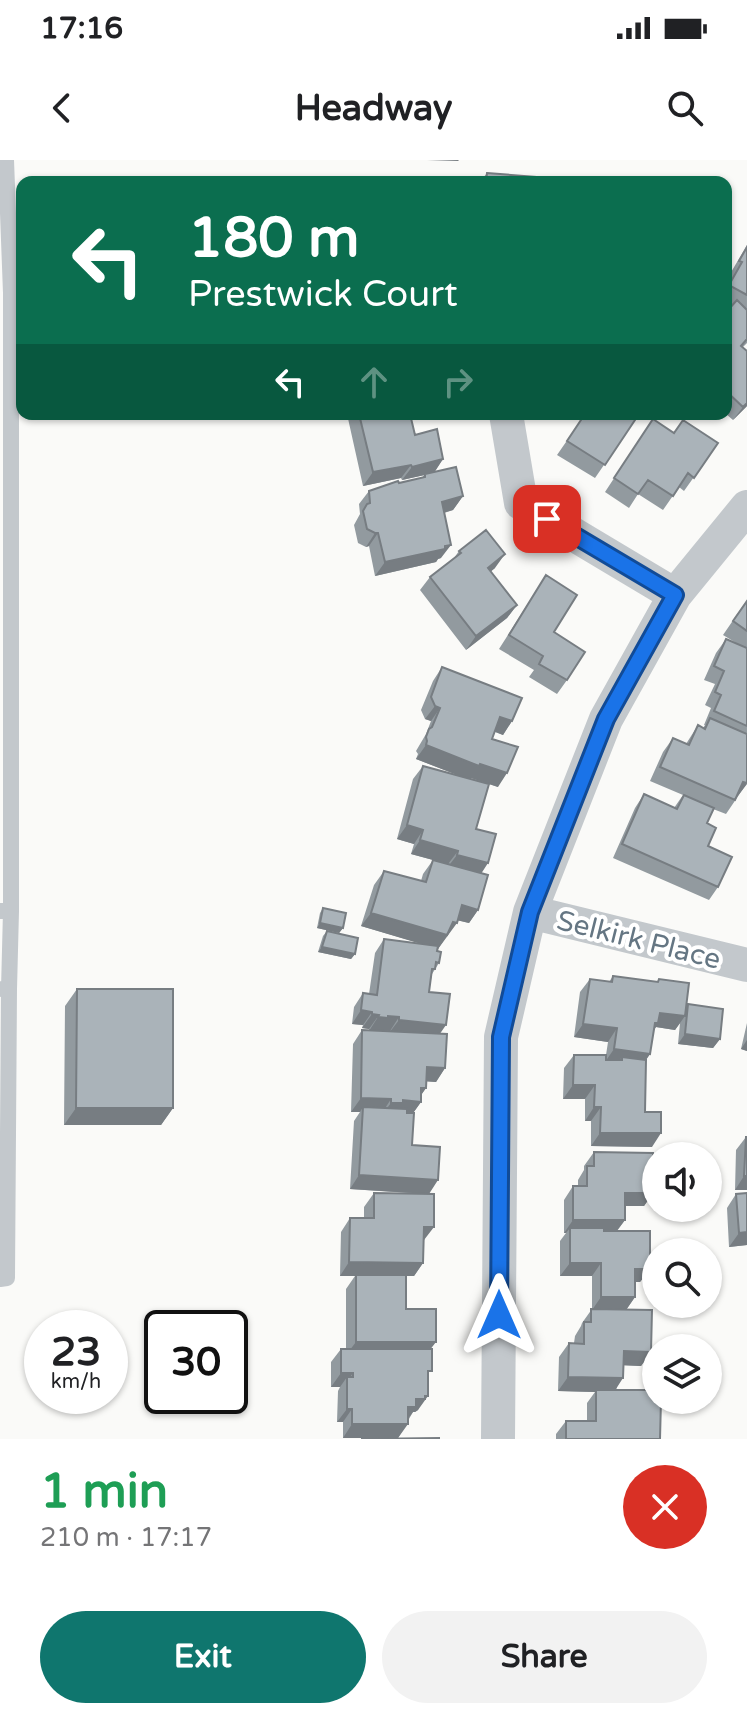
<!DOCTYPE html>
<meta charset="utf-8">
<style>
body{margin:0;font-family:"Varela Round",sans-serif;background:#f2f2f2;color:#202124;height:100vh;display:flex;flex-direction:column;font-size:30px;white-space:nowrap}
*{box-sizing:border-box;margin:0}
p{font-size:26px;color:#757577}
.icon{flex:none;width:44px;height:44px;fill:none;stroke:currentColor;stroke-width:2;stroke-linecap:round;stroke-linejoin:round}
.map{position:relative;height:1279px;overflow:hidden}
.sheet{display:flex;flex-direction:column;background:#fff;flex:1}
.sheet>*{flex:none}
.hud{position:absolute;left:16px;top:16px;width:716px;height:244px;border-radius:16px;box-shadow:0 2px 6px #0004;background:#0b6e4f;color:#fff;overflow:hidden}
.fabs{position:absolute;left:642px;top:982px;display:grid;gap:16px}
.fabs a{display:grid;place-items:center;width:80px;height:80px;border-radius:50%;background:#fff;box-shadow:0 2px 6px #0004;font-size:40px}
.speed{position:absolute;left:24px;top:1150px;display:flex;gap:16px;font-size:40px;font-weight:700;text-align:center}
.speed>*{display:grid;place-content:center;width:104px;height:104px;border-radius:50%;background:#fff;box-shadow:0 2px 6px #0004;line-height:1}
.speed small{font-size:20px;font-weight:400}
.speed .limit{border:4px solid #111;border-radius:12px;background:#fff;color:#111}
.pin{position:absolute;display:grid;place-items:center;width:68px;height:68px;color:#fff;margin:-34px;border-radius:16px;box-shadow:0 4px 12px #0006}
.me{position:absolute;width:88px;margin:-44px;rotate:0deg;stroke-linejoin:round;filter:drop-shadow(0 0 6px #0008)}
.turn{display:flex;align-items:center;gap:28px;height:168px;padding:0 40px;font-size:36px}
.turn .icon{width:104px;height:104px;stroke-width:2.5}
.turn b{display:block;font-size:56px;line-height:68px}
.lanes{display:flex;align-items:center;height:76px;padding:0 40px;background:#0003;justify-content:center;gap:40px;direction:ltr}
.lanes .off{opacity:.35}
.round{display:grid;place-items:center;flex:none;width:84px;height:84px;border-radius:42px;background:#f2f2f2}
.overview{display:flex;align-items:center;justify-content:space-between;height:136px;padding:0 40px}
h1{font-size:48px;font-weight:800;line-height:60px;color:#1e9e55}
.primary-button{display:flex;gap:16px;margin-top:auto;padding:16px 40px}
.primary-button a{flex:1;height:92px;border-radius:48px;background:#0f766e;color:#fff;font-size:32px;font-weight:800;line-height:92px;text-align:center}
.primary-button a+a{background:#f2f2f2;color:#202124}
.status{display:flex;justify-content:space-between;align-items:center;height:56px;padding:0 40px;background:#fff;direction:ltr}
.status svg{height:22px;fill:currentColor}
header{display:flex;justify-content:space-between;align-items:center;height:104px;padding:0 40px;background:#fff;font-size:36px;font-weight:800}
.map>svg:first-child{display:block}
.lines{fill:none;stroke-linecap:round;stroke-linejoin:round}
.lane{stroke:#c3c8cc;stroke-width:16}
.street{stroke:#c3c8cc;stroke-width:34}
.wall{fill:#929a9f}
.shaded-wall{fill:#777d82}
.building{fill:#aab3b9;stroke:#777d82;stroke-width:2}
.route-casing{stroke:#114b97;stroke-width:20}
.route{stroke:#1a73e8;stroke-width:14}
.labels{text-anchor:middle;stroke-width:8;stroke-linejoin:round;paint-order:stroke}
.street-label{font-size:28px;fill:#657683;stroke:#fff}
</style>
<div class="status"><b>17:16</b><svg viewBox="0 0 49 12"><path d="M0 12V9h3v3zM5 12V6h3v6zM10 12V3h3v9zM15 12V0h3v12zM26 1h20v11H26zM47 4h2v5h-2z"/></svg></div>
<header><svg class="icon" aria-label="back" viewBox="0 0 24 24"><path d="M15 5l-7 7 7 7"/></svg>Headway<svg class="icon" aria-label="search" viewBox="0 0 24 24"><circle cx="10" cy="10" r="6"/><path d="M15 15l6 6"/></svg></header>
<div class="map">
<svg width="747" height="1279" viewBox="0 0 747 1279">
<rect width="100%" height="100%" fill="#fafaf8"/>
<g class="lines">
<path class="lane" d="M0 751H11V133L6 0
M2 829H9L11 751
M0 1119 7 1118 9 829"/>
<path class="street" d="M506 254 521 343 675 435
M530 752 747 805
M498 1279 501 877 530 752 606 559 675 435 747 347"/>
</g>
<path class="wall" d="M487 13 560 22H480Z
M747 85V183L743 187 747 191V246L733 260 726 254V147L728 150 732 146 726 142V127L732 116 730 114Z
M347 254H410L415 275 443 299 434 312 463 336 453 350 444 353 441 398 438 399 436 402 375 416 369 386 366 387 358 383 354 365 360 354 359 344 369 331 422 318 424 315 402 320 401 318 363 326Z
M574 254H639L595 318 557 295 582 259Z
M653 259 674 273 718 283 684 331 679 327 663 350 638 334 629 348 605 332Z
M459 391 495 408 490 412 517 445 507 458 466 490 420 430 430 417 454 398Z
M546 415 554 472 567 520 557 534 529 517 534 510 499 489Z
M747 440V623L726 654 713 649 707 663 708 686 718 727 709 740 613 698 635 648 644 634 674 648 683 635 650 621 663 592 673 578 686 584 698 565 703 568 705 565H704L711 548 705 545 715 524 704 520 716 493 726 479 738 484 723 475Z
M442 507 512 561 503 575 495 572 492 579 498 627 471 618 470 619 481 713 478 750 469 763 457 760 438 789 439 803 432 814 429 832 440 873 445 908 436 922 427 921 426 928 421 935V942L413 953 412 985 429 1034 424 1080 423 1103 414 1116H406V1149L431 1189 428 1217 418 1250 415 1252H413L398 1278H343V1262H337L338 1231 340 1227H331V1202L341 1189H346V1129L355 1116H340L341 1072 350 1058H364V1047L374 1033 423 1034 350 1029 354 961 360 952H351L353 884 362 870H369V869L362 868 363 865 352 864 354 847 363 833 369 834 375 793 384 779 419 783 361 766 374 725 384 711 421 721 423 714 433 700 411 694 414 684 397 679 413 619 423 606 460 616 416 599 418 594 416 591 426 574 431 561 425 559 421 550 433 521Z
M323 748 343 768 339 773 317 768 320 753Z
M327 771 355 794 351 799 318 792 323 776Z
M613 816 657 822 659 819 686 847 688 844 720 879 713 888 678 884 680 863 675 870 656 867 654 869 650 894 646 900 645 952 652 987 591 986V961H585V939H563L564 908 574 895H606L608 882 574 877 580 832 590 819 609 822Z
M77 829 173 948 161 965H64L65 846Z
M747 863V891L741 889Z
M746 977 747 1030H735L736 990Z
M594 992 653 1033 644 1046H625V1060L617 1071 650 1109 640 1122H635V1137L626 1150 651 1192 641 1206 624 1205 616 1230 660 1279H556V1274L566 1261H587V1243L595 1232 558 1231 559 1197 569 1183H574L575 1176 581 1166 582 1163 592 1149V1116H560V1081L566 1073H564V1040L573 1026H578V1020L584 1010V1006Z
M747 1033V1085L729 1087 727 1048 736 1034Z"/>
<path class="shaded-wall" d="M427 0H459L458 1Z
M747 243V246L733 260 743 247Z
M443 299 434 313 402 320 412 307Z
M411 305 401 318 363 326 373 312Z
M463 336 453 350 432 356 442 342Z
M375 373H378L369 386 366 387Z
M451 385 441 398 438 399 436 402 375 416 385 402Z
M505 394 495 408 478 422 488 408Z
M517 445 507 458 466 490 476 476Z
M435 546 440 548 431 561 425 559Z
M500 557 512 561 503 575 491 570Z
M426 585 507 613 498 627 471 618 470 620 416 599Z
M743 622 747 624 737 637Z
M407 665 423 670 414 684 397 679Z
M420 680 458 691 448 704 411 694Z
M457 695 488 703 479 717 447 708Z
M462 745 478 750 469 763 452 759Z
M371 753 453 762 457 763 438 789 361 766Z
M320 763 343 768 339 773 317 768Z
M322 787 355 794 351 799 318 792Z
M361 850 372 852 363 865 352 864Z
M660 853 685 856 675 870 656 867 649 877Z
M372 854 379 855 369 869 362 868Z
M388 856 399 857 390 871 380 870 378 872 369 871 378 857Z
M399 860 446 865 437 878 389 873Z
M583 864 617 868 608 882 574 877Z
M685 874 720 879 713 888 678 884Z
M747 880V891L741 889Z
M614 889 650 894 641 907 622 900V897L617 904 605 902Z
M427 907 445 908 436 922 418 921Z
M573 925H595L585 939H563Z
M421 928H426L417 941 421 942 411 956H381L391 943 403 940Z
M361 938 391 939 382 953 363 947 360 952H351Z
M594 947H601L591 961H585Z
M76 948H173L161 965H64Z
M600 973H661L652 987 591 986Z
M359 1015 438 1020 429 1034 350 1029Z
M744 1016H747V1030H735Z
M625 1033H653L644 1046H615Z
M573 1060H625L615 1073 570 1068 566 1073H564Z
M424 1067H434L424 1080H414Z
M747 1072V1085L729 1087 739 1073Z
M349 1102 423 1103 414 1116H340Z
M570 1103H601L592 1116H560Z
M635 1109H650L640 1122H626Z
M601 1137H635L626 1150H592Z
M356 1182H436L426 1195H346Z
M624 1191 651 1192 641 1206 614 1205Z
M341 1213H353L347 1221V1217L340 1227H331Z
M568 1217 623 1218 614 1232 596 1230 595 1232 558 1231Z
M425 1236H428L418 1250 415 1252H413L407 1260 408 1247 416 1239Z
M347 1249H352L343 1262H337Z
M352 1264H408L398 1278H343Z"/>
<path class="building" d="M487 13 561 19 560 22H486Z
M747 87V135L729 125 742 102 739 101Z
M737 140 747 150V179L741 186 747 191V243L743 247 726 231V147L728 150Z
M359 254H410L415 275 437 269 443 299 412 307 411 305 373 312Z
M585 254H639L605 305 567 281Z
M653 259 674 273 683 260 718 283 694 318 688 313 673 336 648 320 638 334 614 318Z
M456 307 463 336 442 342 451 385 445 386V389L385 402 378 373H375L367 369 363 351 367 344 370 343 369 331 398 321 399 323 425 317V314Z
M486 370 505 394 488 408 517 445 476 476 430 417 461 393 459 391Z
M546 415 577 435 554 472 585 492 567 520 539 504 543 496 509 475Z
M747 441V471L733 461Z
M726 479 747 488V566L714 551 721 535 715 532 724 511 714 506Z
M442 507 522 538 512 561 500 557 492 579 518 587 507 613 480 604 479 606 426 585 427 581 426 577 429 569 432 567 440 548 435 546 431 537Z
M710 558 747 574V623L743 622 735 640 660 607 673 578 689 585 698 565 705 569Z
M423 606 489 624 476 669 496 674 488 703 457 695 458 691 420 680 423 670 407 665Z
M644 634 677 649 684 635 714 648 707 663 716 668 708 686 732 697 718 727 622 684Z
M433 700 488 715 478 750 462 745 457 763 453 762 447 775 371 753 384 711 426 722Z
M323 748 346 753 343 768 320 763Z
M327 771 358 778 355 794 322 787Z
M384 779 438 786 437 791 441 792 439 803 436 802 435 809H432L429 832 450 834 446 865 399 860V857L388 856V858L378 857 379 855 372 854V852L361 850 363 833 377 835Z
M613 816 658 822 659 819 689 823 685 856 660 853 658 863H655L650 894 614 889 617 868 583 864 590 819 612 822Z
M77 829H173V948H76Z
M688 844 723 849 720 879 685 874Z
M362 870 447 874 445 908 427 907 426 928H421V942L403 940V943H391V939L361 938Z
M574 895H606V900H622V897L646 900 645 952H661V973H600L601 947H594L595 925H573Z
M363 947 407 949V953H414L412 985 440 987 438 1020 359 1015Z
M746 977H747V1016H744Z
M594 992 653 993V1033H625V1060H573V1026H587V1006H594Z
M374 1033 434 1034V1067H424L423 1103 349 1102 350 1058H374Z
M747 1033V1072L739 1073 736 1034Z
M570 1068H604V1071H650V1109H635V1137H601V1103H570Z
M356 1115H406V1149H436V1182H356Z
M591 1149 652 1150 651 1192 624 1191 623 1218 568 1217 569 1183 584 1184V1162H591Z
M341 1189H432V1211H428V1236H425V1239H416V1247H408V1264H352V1249H347V1217H353V1213H341Z
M596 1230H656V1240H661L660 1279H566V1261H596Z
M439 1278V1279H361Z"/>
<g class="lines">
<defs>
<path id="route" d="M499 1155 501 877 530 752 606 559 675 435 547 359"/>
</defs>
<use href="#route" class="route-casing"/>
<use href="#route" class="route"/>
</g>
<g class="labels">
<g class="street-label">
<text transform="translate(639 779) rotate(14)" y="10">Selkirk Place</text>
</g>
</g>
</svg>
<div class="fabs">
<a><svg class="icon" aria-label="sound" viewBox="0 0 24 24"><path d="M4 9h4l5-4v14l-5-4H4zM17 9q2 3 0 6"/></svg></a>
<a><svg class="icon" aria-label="search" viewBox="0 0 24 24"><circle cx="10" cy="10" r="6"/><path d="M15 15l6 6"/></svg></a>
<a><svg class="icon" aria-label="layers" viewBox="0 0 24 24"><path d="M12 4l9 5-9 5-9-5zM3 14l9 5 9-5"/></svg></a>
</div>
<div class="speed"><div>23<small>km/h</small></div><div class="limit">30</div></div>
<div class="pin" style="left:547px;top:359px;background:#d93025"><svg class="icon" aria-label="arrive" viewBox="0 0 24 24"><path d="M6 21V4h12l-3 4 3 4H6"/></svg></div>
<svg class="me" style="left:499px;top:1155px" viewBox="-20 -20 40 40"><path d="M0-17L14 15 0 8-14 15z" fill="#1a73e8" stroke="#fff" stroke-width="4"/></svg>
<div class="hud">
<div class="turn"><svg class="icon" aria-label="left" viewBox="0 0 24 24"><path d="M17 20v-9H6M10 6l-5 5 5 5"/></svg><div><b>180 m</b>Prestwick Court</div></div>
<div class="lanes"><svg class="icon" aria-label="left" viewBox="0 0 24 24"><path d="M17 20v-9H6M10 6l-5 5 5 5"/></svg><svg class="icon off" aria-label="ahead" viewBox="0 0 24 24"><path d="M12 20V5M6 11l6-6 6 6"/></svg><svg class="icon off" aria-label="right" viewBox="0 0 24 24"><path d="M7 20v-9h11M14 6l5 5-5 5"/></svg></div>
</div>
</div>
<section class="sheet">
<div class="overview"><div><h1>1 min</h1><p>210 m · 17:17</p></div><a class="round" style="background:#d93025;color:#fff"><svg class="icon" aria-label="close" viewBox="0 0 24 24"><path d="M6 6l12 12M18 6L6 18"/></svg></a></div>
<div class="primary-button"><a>Exit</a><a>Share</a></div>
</section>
